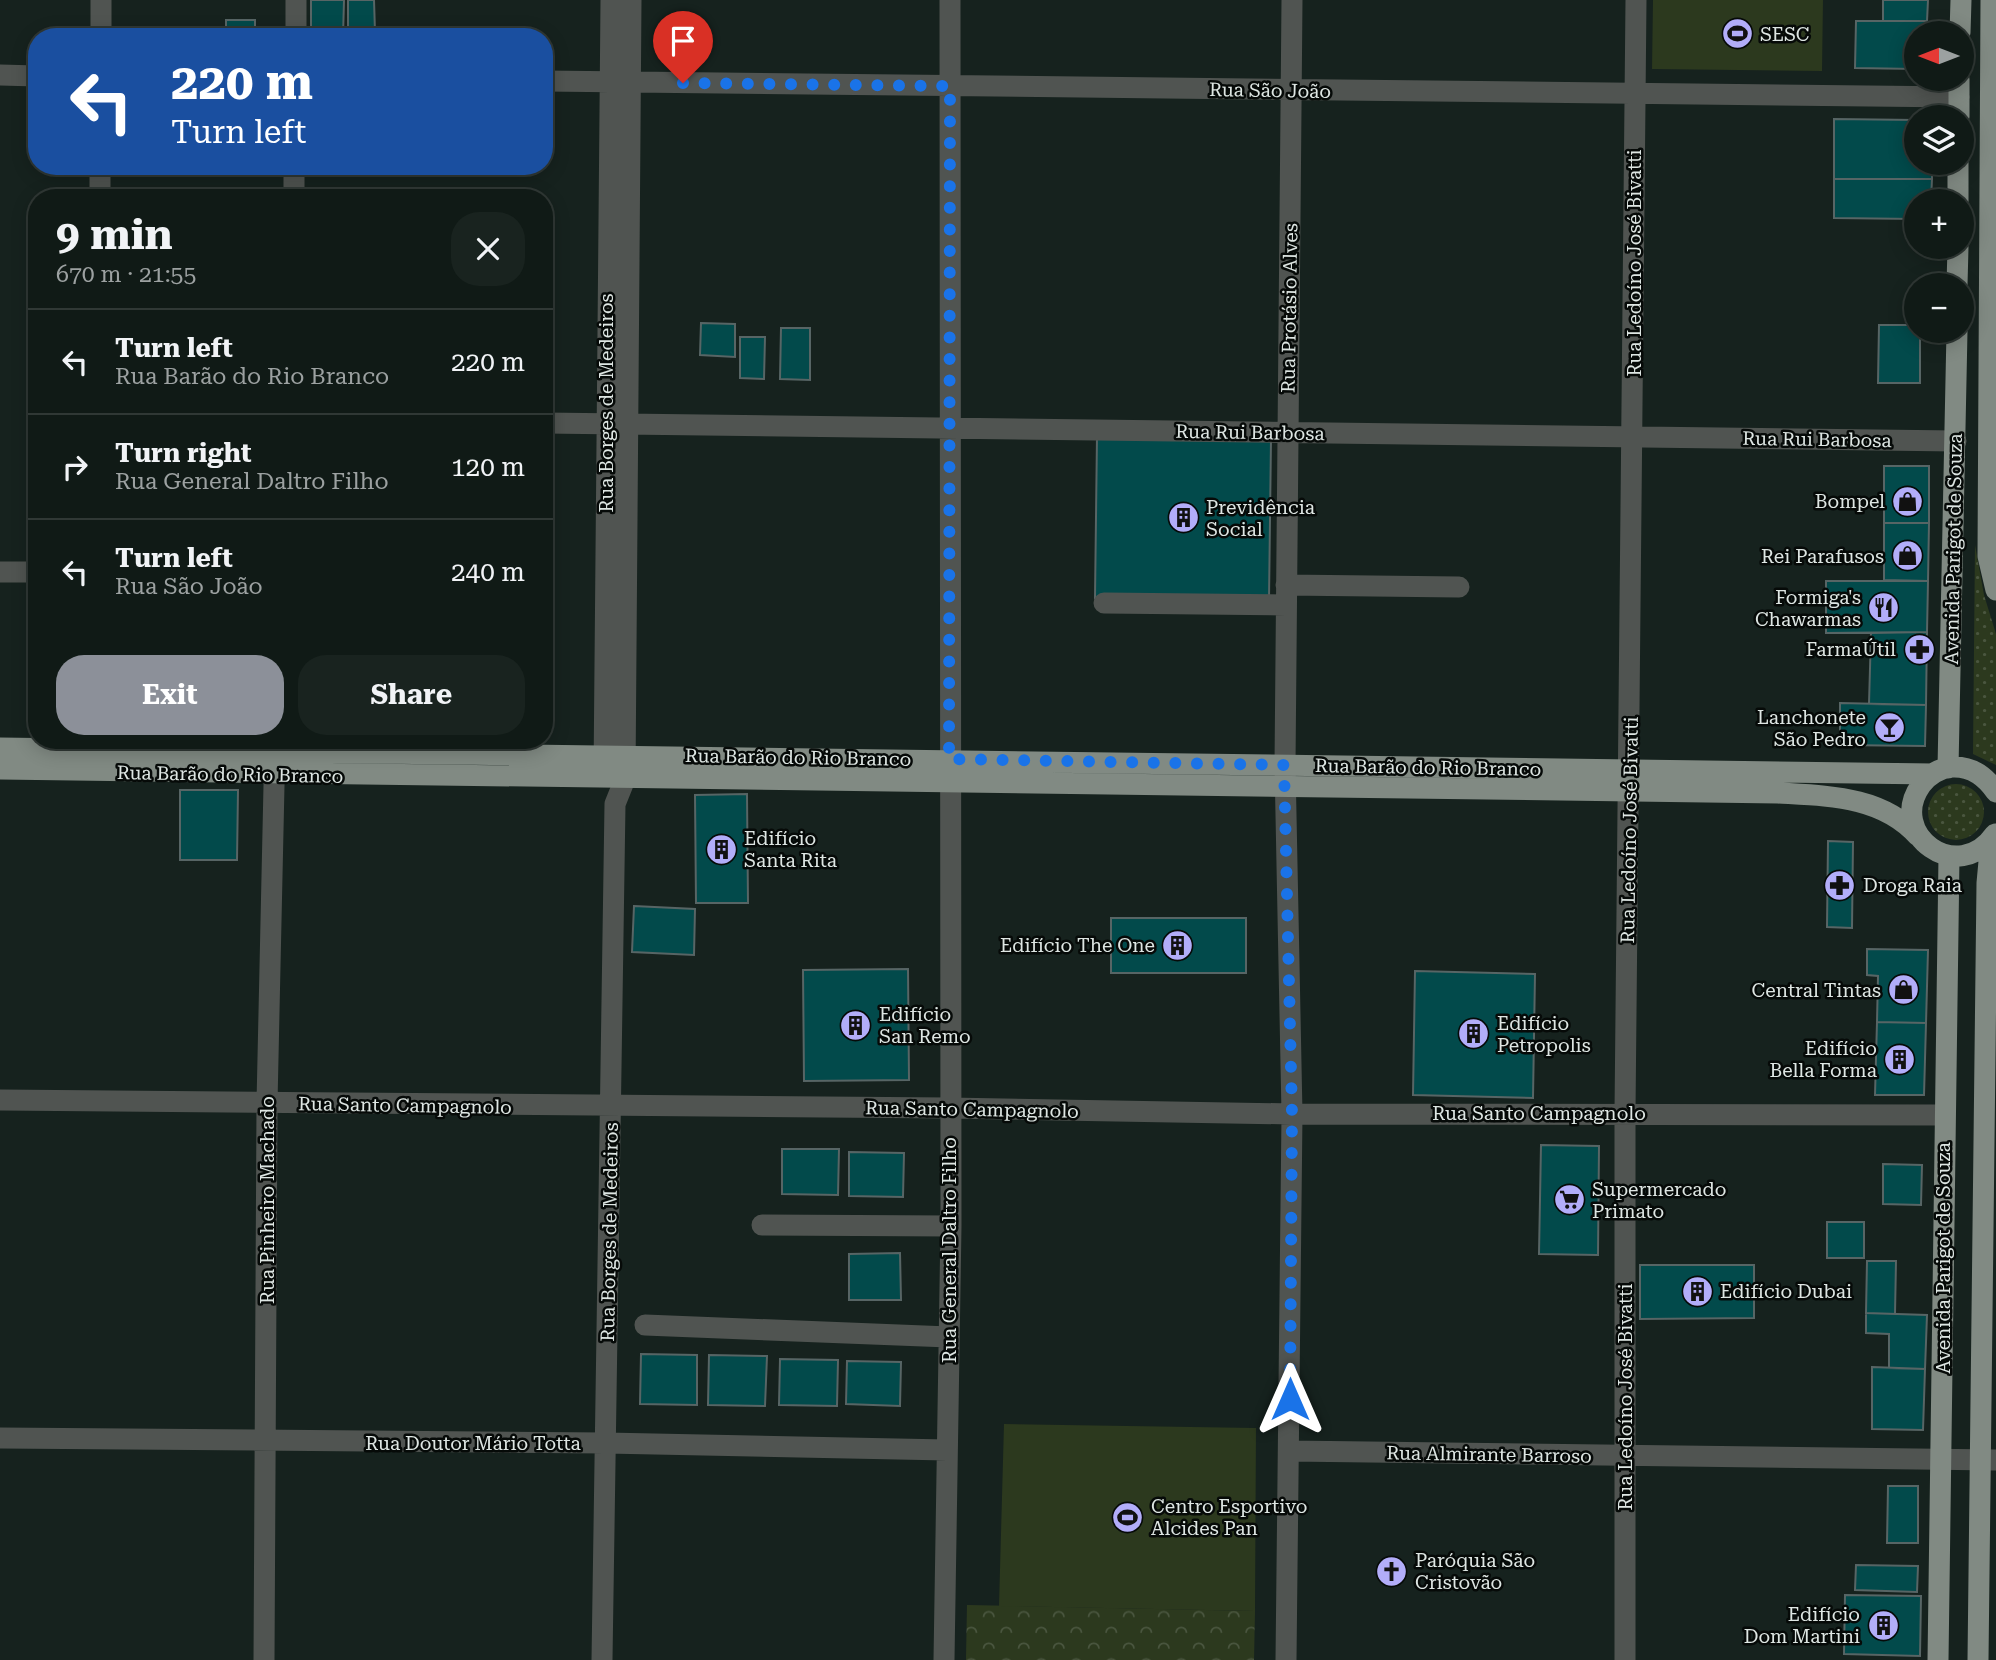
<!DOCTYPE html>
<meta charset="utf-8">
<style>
body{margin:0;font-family:"Roboto Serif",serif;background:#19231f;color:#f1f3f6;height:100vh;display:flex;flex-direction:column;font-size:26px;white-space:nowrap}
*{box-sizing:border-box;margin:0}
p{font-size:23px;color:#9ca1a1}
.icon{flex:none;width:38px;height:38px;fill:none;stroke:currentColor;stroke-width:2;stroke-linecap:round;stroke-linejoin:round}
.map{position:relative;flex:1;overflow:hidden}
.panel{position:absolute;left:28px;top:189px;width:525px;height:560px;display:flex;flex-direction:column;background:#101a16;border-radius:28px;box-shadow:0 4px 18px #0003,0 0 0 2px #303835}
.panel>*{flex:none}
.top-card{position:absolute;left:28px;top:28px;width:525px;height:147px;border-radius:28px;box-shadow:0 4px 18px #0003,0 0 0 2px #303835;background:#1a4fa0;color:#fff;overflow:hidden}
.needle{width:46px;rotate:270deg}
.tools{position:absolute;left:1904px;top:21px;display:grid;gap:14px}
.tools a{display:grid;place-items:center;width:70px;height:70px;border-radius:50%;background:#101a16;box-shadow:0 4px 18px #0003,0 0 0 2px #303835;font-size:35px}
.pin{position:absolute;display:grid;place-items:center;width:60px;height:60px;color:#fff;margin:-72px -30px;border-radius:50% 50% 50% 0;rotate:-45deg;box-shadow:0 0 7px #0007}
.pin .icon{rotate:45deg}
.me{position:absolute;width:77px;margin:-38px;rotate:0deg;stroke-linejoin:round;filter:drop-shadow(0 0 5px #0008)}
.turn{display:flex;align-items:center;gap:24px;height:147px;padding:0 28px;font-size:32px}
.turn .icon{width:91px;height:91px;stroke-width:2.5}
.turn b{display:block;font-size:49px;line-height:60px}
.round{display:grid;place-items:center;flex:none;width:74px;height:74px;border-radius:28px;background:#19231f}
.head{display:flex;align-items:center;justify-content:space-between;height:119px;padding:0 28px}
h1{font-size:42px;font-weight:700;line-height:52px}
.primary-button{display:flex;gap:14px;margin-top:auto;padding:14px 28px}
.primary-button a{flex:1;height:80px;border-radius:28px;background:#8c9099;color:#fff;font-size:28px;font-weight:700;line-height:80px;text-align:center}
.primary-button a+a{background:#19231f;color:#f1f3f6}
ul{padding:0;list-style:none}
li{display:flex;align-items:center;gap:21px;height:105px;padding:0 28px;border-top:2px solid #303835}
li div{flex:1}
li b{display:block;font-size:26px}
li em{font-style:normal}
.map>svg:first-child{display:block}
.grass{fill:url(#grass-dots)}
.park{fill:url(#park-crowns)}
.pitch{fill:#2c391e}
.building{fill:#024a4b;stroke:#576565;stroke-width:2}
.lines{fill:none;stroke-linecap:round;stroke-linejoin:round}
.minor{stroke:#505451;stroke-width:21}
.major{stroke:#818a83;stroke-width:21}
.route{stroke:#1a73e8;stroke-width:12;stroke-dasharray:0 21.6}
.labels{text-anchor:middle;stroke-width:5;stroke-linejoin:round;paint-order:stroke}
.poi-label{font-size:19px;fill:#dee6e3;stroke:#060a08;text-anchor:start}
.street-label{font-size:19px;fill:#dee6e3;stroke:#060a08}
</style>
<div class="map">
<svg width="1996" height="1660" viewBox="0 0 1996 1660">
<defs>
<pattern id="grass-dots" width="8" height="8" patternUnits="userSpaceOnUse" patternTransform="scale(1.75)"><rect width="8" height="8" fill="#2c391e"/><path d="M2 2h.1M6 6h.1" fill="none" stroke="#4a563f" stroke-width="1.8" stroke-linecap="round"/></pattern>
<pattern id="park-crowns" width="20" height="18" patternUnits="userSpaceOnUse" patternTransform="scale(1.75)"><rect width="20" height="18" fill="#2c391e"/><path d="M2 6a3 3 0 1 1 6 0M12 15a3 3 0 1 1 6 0" fill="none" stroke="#4a563f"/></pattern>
</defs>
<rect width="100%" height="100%" fill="#16221e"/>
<path class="grass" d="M1975 545 1984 595 1996 634V765L1973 754Z
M1928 812a28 28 0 1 1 56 0a28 28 0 1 1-56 0Z"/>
<path class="park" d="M967 1605 1255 1611 1254 1660H966Z"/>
<path class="pitch" d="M1653 0H1823L1822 71 1652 69Z
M1004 1424 1256 1428 1255 1611 999 1606Z"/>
<path class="building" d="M311 0H344L343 37H311Z
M348 0H374L375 32H348Z
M1883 0H1928L1927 21H1883Z
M226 20H255V37H226Z
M1856 21H1927L1928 33H1916V69L1855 68Z
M1834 119 1916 120V163H1932V179H1834Z
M1834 179H1932L1931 201H1916V219L1834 218Z
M701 323 735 324V357L700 355Z
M1879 325H1916V331H1920V383H1878Z
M781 328H810V380L780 379Z
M740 337H765L764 379 740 378Z
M1097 436 1271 438 1269 600 1095 598Z
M1884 466H1929V523H1884Z
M1884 523H1929L1928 581 1884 580Z
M1826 581H1928L1927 632 1826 633Z
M1927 632 1926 705 1869 704 1871 633Z
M1840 703 1926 705 1925 746 1840 745Z
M180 790H238L237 860H180Z
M747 794 748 903H696L695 795Z
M1828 841 1853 842 1852 928 1827 927Z
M634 906 695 909 694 955 632 952Z
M1111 918H1246V973H1111Z
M1867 949 1928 950 1926 1023 1877 1022 1878 976 1867 975Z
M908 969 909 1080 804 1081 803 970Z
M1415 971 1535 974 1533 1098 1413 1095Z
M1877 1022 1926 1023 1924 1095H1875Z
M1541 1145 1599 1146 1598 1255 1539 1254Z
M782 1149H839L838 1195 782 1194Z
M849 1152 904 1153 903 1197 849 1196Z
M1883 1164 1922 1165 1921 1205 1883 1204Z
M1827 1222H1864V1258H1827Z
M900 1253 901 1300H849V1254Z
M1867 1261H1896L1895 1314 1866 1313Z
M1640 1265H1754V1318L1640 1319Z
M1866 1313 1927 1315 1925 1369 1889 1368V1334L1866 1333Z
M641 1354 697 1355V1405L640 1404Z
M709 1355 767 1356 765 1406 708 1405Z
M780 1359 838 1360 837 1406 779 1405Z
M847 1361 901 1362 900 1406 846 1404Z
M1872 1367 1925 1369 1923 1430 1872 1429Z
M1888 1486H1918V1543H1887Z
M1856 1565 1918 1566 1917 1592 1855 1590Z
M1845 1595 1921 1596 1920 1656 1844 1654Z"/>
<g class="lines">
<path class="minor" d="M101 37V0
M296 37V0
M0 75 37 76
M544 81 1959 97
M100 198V166
M294 198V166
M544 423 1956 441
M0 572H37
M1286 585 1459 587
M1104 603 1286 605
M604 775 611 0
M0 1100 949 1108 1292 1114 1944 1115
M762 1225 951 1226
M645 1325 949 1337
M0 1438 606 1443 947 1450
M1290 1451 1996 1460
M264 1660 267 1103 275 740
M602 1660 615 804 625 779 631 0
M944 1660 951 1226 950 0
M1286 1660 1292 1114 1285 765 1292 0
M1625 1660V1113L1636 0"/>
<path class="major" d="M1991 0 1988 556 1996 590
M1960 33 1961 0
M1959 117V79
M1958 201V163
M1957 285 1958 247
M0 748 1933 774
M1948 768 1957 331
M0 769 1778 793C1829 796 1882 796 1918 836
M1995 834C1958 887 1886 834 1921 785 1928 775 1940 768 1952 767 1972 766 1986 777 1996 792
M1938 1660 1949 856
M1978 1660 1987 883 1991 840"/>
</g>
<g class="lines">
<path class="route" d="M683 83 950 86 949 759 1284 765 1292 1114 1290 1399"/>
</g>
<defs>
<symbol id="stadium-disc" viewBox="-11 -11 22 22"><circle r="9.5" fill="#b2adf9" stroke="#060a08"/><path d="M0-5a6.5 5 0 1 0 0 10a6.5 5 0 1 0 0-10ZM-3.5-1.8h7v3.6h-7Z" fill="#111"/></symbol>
<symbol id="shop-disc" viewBox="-11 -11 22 22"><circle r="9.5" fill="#b2adf9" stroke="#060a08"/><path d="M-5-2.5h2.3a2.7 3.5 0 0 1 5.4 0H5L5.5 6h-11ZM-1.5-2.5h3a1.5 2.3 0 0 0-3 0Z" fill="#111"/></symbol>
<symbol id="building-disc" viewBox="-11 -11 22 22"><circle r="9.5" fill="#b2adf9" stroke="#060a08"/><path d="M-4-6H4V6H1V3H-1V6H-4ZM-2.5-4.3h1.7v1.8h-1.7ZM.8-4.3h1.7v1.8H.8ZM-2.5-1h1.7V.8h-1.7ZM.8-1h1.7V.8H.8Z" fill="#111"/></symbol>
<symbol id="restaurant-disc" viewBox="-11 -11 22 22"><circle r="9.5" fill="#b2adf9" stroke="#060a08"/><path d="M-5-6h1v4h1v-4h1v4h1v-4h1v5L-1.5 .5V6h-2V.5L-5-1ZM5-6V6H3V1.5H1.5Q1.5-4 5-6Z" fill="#111"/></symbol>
<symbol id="pharmacy-disc" viewBox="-11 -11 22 22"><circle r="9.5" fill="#b2adf9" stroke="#060a08"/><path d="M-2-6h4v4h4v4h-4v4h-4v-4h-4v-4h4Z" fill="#111"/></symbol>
<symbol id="bar-disc" viewBox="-11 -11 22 22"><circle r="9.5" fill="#b2adf9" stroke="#060a08"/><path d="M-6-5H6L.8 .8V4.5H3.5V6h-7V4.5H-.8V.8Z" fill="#111"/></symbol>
<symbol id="supermarket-disc" viewBox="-11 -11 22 22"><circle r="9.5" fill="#b2adf9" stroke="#060a08"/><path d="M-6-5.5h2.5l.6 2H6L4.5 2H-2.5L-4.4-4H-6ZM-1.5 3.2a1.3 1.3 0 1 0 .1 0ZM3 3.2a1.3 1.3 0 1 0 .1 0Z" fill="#111"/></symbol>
<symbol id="church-disc" viewBox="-11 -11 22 22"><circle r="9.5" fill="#b2adf9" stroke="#060a08"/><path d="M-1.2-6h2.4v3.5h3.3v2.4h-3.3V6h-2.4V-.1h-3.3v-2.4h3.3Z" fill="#111"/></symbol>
</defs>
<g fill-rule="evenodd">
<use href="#stadium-disc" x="1720" y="16" width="35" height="35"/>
<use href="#shop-disc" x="1890" y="484" width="35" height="35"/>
<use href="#building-disc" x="1166" y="500" width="35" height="35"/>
<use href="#shop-disc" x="1890" y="538" width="35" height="35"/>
<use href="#restaurant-disc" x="1866" y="590" width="35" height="35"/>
<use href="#pharmacy-disc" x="1902" y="632" width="35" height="35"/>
<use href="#bar-disc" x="1872" y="710" width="35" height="35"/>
<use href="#building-disc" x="704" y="832" width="35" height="35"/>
<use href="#pharmacy-disc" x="1822" y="868" width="35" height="35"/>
<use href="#building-disc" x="1160" y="928" width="35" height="35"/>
<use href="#shop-disc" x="1886" y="972" width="35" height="35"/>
<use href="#building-disc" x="838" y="1008" width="35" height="35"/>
<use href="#building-disc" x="1456" y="1016" width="35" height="35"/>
<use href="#building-disc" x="1882" y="1042" width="35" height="35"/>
<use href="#supermarket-disc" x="1552" y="1182" width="35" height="35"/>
<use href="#building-disc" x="1680" y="1274" width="35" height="35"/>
<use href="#stadium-disc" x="1110" y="1500" width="35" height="35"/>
<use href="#church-disc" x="1374" y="1554" width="35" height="35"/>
<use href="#building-disc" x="1866" y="1608" width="35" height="35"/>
</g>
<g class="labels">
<g class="poi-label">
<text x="1760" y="41">SESC</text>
<text x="1885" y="508" text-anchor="end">Bompel</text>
<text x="1206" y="514">Previdência<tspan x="1206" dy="22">Social</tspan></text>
<text x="1884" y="563" text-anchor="end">Rei Parafusos</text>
<text x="1861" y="604" text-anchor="end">Formiga's<tspan x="1861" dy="22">Chawarmas</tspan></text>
<text x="1896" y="656" text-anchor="end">FarmaÚtil</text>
<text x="1866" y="724" text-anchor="end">Lanchonete<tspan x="1866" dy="22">São Pedro</tspan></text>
<text x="744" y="845">Edifício<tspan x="744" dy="22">Santa Rita</tspan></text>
<text x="1863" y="892">Droga Raia</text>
<text x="1155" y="952" text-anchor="end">Edifício The One</text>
<text x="1881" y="997" text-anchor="end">Central Tintas</text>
<text x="879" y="1021">Edifício<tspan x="879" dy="22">San Remo</tspan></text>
<text x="1497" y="1030">Edifício<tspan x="1497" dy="22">Petropolis</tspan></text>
<text x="1877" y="1055" text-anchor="end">Edifício<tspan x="1877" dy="22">Bella Forma</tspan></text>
<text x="1592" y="1196">Supermercado<tspan x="1592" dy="22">Primato</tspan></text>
<text x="1720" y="1298">Edifício Dubai</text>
<text x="1151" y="1513">Centro Esportivo<tspan x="1151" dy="22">Alcides Pan</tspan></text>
<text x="1415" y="1567">Paróquia São<tspan x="1415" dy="22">Cristovão</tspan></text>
<text x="1860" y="1621" text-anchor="end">Edifício<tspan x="1860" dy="22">Dom Martini</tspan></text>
</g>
<g class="street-label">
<text transform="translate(1270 90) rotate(1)" y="7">Rua São João</text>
<text transform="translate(1634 263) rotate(-90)" y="7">Rua Ledoíno José Bivatti</text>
<text transform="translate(1289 308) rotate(-89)" y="7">Rua Protásio Alves</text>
<text transform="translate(606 403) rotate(-90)" y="7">Rua Borges de Medeiros</text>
<text transform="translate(1250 432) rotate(1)" y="7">Rua Rui Barbosa</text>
<text transform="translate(1817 439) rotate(1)" y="7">Rua Rui Barbosa</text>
<text transform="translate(1953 549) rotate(-89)" y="7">Avenida Parigot de Souza</text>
<text transform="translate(798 757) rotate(1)" y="7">Rua Barão do Rio Branco</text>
<text transform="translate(1428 767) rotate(1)" y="7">Rua Barão do Rio Branco</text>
<text transform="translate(230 774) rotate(1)" y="7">Rua Barão do Rio Branco</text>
<text transform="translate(1629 830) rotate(-89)" y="7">Rua Ledoíno José Bivatti</text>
<text transform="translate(405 1105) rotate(1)" y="7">Rua Santo Campagnolo</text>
<text transform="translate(972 1109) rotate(1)" y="7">Rua Santo Campagnolo</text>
<text x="1539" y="1120">Rua Santo Campagnolo</text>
<text transform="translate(267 1200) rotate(-90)" y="7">Rua Pinheiro Machado</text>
<text transform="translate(609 1232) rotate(-89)" y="7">Rua Borges de Medeiros</text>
<text transform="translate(949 1250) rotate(-90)" y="7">Rua General Daltro Filho</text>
<text transform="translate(1943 1258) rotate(-90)" y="7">Avenida Parigot de Souza</text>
<text transform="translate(1625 1397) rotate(-90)" y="7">Rua Ledoíno José Bivatti</text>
<text x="473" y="1450">Rua Doutor Mário Totta</text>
<text transform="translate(1489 1454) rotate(1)" y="7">Rua Almirante Barroso</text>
</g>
</g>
</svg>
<div class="tools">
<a><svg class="needle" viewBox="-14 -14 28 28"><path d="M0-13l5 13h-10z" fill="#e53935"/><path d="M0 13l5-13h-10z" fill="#9ca1a1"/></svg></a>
<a><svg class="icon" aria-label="layers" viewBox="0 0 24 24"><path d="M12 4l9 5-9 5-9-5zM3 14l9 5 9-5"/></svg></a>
<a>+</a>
<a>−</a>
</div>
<div class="pin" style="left:683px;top:83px;background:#d93025"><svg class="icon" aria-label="arrive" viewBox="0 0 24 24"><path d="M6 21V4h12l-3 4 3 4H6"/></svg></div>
<svg class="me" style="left:1290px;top:1399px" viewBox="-20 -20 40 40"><path d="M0-17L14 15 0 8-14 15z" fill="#1a73e8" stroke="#fff" stroke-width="4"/></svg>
<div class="top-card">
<div class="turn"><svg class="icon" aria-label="left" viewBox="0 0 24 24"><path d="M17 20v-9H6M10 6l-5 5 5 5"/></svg><div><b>220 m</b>Turn left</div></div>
</div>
<section class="panel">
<div class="head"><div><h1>9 min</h1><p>670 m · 21:55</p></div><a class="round"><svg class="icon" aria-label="close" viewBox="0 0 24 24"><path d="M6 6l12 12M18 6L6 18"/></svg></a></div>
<ul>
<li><svg class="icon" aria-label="left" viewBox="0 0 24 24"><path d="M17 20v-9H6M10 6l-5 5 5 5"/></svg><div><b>Turn left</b><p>Rua Barão do Rio Branco</p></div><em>220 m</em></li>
<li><svg class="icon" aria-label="right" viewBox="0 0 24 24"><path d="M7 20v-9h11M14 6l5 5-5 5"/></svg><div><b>Turn right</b><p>Rua General Daltro Filho</p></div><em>120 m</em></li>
<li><svg class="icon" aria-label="left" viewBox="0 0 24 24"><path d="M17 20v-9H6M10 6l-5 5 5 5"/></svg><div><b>Turn left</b><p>Rua São João</p></div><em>240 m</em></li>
</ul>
<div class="primary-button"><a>Exit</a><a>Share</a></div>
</section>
</div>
